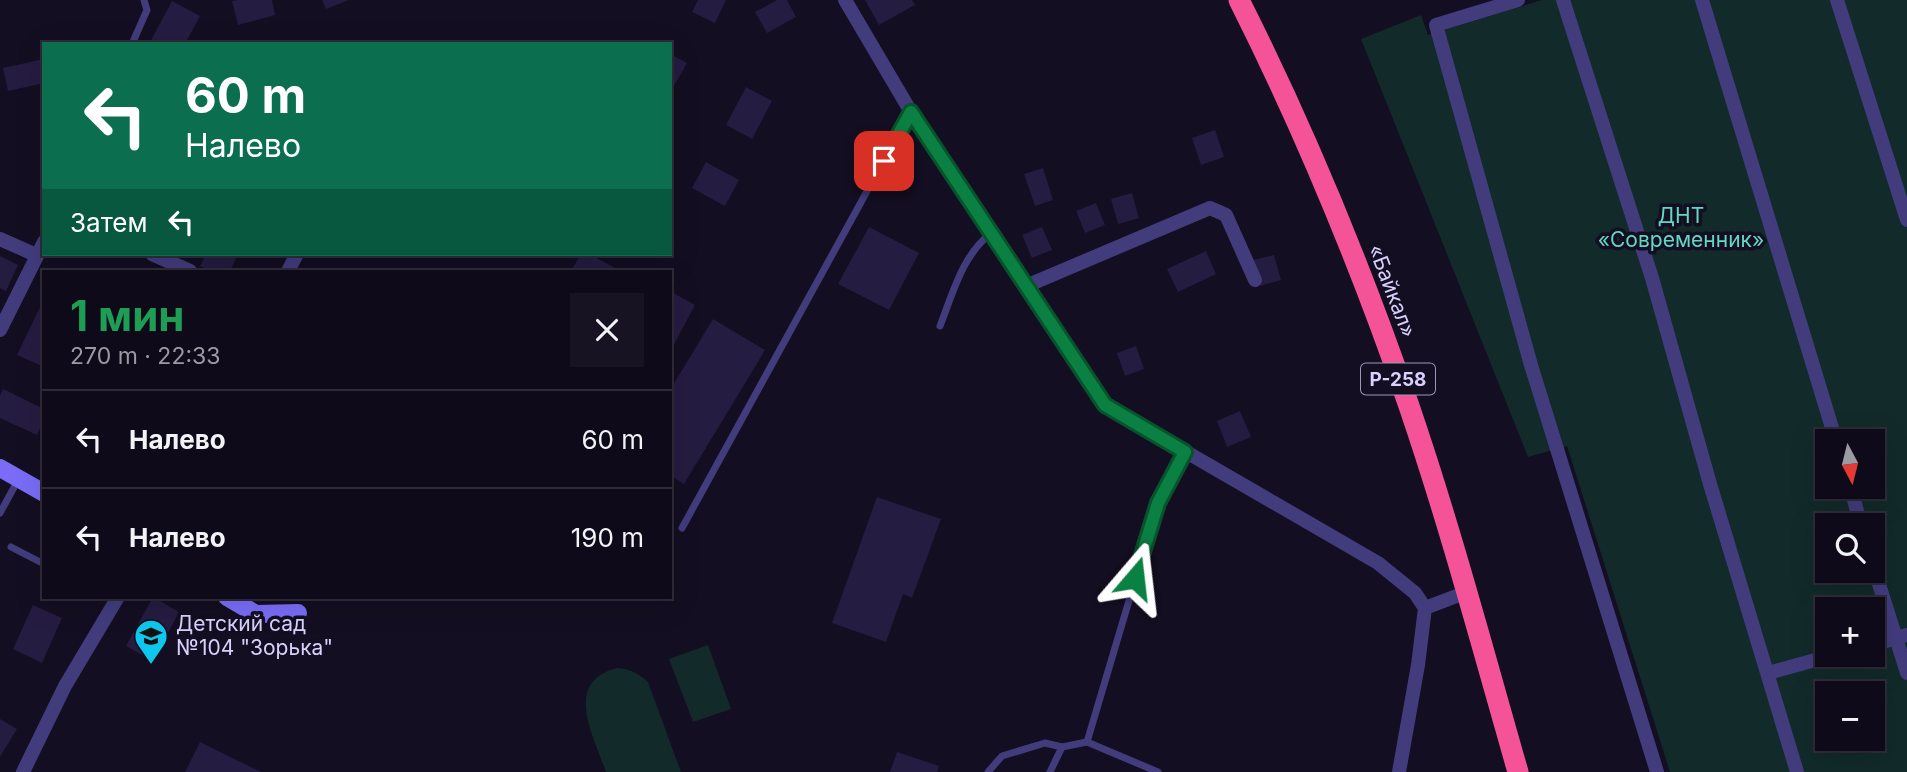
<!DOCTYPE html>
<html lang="ru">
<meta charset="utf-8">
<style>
body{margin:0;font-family:Inter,sans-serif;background:#171322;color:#f1f3f6;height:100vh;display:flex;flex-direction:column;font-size:26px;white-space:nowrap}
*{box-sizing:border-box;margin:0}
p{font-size:23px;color:#9b9aa2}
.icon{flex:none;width:38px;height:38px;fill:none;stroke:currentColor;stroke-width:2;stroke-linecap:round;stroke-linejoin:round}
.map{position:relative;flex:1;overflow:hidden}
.details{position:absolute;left:42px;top:270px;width:630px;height:329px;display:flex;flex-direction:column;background:#0e0a19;border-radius:0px;box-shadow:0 7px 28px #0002,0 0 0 2px #2e2b38}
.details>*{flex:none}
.banner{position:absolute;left:42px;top:42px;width:630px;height:214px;border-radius:0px;box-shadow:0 7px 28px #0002,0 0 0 2px #2e2b38;background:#0b6e4f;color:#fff;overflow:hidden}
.needle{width:46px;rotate:173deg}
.fabs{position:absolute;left:1815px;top:429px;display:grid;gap:14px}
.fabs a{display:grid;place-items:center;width:70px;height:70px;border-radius:0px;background:#0e0a19;box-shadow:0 7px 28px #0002,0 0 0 2px #2e2b38;font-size:35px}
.pin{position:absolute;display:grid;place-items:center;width:60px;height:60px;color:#fff;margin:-30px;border-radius:14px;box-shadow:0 4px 10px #0006}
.me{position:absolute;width:77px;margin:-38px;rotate:17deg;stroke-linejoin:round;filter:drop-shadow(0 0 5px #0008)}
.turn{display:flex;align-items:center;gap:24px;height:147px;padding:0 28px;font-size:32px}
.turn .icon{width:91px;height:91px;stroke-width:2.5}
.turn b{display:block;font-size:49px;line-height:60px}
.then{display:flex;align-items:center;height:66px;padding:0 28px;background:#0003;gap:14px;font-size:26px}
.round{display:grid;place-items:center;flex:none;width:74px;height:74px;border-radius:0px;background:#171322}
.head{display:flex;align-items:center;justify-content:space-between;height:119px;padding:0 28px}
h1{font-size:42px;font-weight:700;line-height:52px;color:#1e9e55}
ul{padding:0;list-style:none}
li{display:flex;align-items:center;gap:21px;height:98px;padding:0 28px;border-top:2px solid #2e2b38}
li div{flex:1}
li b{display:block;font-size:26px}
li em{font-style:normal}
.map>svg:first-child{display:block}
.green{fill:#122a2a;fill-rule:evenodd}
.building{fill:#251c41}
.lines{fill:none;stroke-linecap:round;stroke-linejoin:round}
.lane{stroke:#423c7d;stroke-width:7}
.street{stroke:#423c7d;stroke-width:14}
.secondary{stroke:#796df7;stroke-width:18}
.highway{stroke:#f55397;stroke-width:21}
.route-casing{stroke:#07532c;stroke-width:18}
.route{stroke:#0b8043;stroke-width:12}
.labels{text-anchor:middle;stroke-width:7;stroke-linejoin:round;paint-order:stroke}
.shield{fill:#130e21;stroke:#9d96ba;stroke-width:2}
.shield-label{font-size:19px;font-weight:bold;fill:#d8d1fc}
.park-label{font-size:21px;fill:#61d8c1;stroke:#130e21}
.street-label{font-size:21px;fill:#d8d1fc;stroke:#130e21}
.poi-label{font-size:21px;fill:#d8d1fc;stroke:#130e21;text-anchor:start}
</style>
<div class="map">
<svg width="1907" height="772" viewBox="0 0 1907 772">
<rect width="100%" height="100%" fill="#130e21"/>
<path class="green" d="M1542 0H1907V772H1670L1567 446 1528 457 1361 39 1421 15 1428 35ZM1827 441H1872V486H1827ZM1827 525H1872V570H1827ZM1827 609H1872V654H1827ZM1827 693H1872V738H1827Z
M708 645 731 709 693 722 669 659Z
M617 668C630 669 638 673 648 682L681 772H606C594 737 562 682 617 668Z"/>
<path class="building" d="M237 0H272L275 15 238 25 232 1Z
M322 0H349L326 9Z
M698 0H726L715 23 692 12Z
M777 0H787L796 17 767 33 755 12Z
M865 0H912L915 5 879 25Z
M172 1 200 16 185 44H149Z
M670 54 687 63 670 93Z
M44 59V83L8 91 3 68Z
M746 87 772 101 752 139 726 125Z
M1215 130 1224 157 1201 165 1192 138Z
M706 162 739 180 725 206 692 188Z
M1043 168 1053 200 1035 206 1024 174Z
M1132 193 1139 218 1118 224 1111 199Z
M1096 203 1105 225 1085 233 1076 211Z
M869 227 919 253 889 310 838 284Z
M1042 227 1052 250 1032 258 1022 235Z
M1206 251 1216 274 1178 292 1167 269Z
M206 254H238L230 271H212L200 266Z
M581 254H589L621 271H571Z
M1274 255 1281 280 1260 286 1253 260Z
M0 256 18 265 6 291 0 288Z
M670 291 695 305 670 352Z
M40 307 44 309V367L17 355Z
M713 319 765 350 684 484 670 475V390Z
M1136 346 1144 369 1125 376 1117 353Z
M3 389 44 409V420L37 435 0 418V395Z
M1240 411 1251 437 1227 447 1217 421Z
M877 497 941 519 912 598 903 594 886 642 832 623Z
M153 597 179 612 153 661 126 646Z
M33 605 62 618 42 663 13 649Z
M0 719 17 729 0 757Z
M200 742 261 772H185Z
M897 752 939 766 937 772H890Z"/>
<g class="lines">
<path class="lane" d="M132 44 147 10 144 0
M940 326C953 293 962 256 991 233
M0 513 18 480
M682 528 910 113
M11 547 44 564
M988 772 1002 756 1045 743 1062 747
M1050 772 1062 747 1087 742
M1158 772 1087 742 1158 503 1185 452"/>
<path class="street" d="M845 0 911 112 1105 405 1378 563 1415 593 1425 608 1418 665 1399 772
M1518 0 1436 25 1531 365 1657 772
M1563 0 1652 278 1710 484 1797 772
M1702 0 1836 441
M1837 0 1907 220
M0 239 36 255
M152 254 190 271
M288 271 297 254
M1026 286 1210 208 1226 215 1255 280
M0 330 44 242
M1850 486 1861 525
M1872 562 1907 673
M1425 608 1467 592
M1872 645 1907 635
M1768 673 1837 654
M23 772 65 686 118 597"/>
<path class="secondary" d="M0 468 44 493
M227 597 256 614 298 613"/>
<path class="highway" d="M1239 0C1305 131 1361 267 1409 406 1450 526 1483 650 1518 772"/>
</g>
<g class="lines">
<defs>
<path id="route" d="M884 161 911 112 1105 405 1185 452 1158 503 1135 578"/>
</defs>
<use href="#route" class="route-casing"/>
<use href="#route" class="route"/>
</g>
<defs>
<symbol id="school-pin" viewBox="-11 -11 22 30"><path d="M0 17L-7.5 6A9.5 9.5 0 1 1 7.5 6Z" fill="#0dc8ec" stroke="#130e21"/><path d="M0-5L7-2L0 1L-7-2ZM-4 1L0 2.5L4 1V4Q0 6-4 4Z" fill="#111"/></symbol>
</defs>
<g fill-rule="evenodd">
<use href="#school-pin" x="132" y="617" width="38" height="52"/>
</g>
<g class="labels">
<rect class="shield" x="1361" y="363.5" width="74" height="31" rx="5"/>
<g class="shield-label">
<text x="1398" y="386">Р-258</text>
</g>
<g class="park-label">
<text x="1681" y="223">ДНТ<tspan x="1681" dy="24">«Современник»</tspan></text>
</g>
<g class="street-label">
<text transform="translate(1392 291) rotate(69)" y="7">«Байкал»</text>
</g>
<g class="poi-label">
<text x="176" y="631">Детский сад<tspan x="176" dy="24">№104 "Зорька"</tspan></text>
</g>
</g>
</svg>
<div class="fabs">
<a><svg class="needle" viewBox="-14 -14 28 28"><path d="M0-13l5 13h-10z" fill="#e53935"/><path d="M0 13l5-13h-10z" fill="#9b9aa2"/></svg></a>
<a><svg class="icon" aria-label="search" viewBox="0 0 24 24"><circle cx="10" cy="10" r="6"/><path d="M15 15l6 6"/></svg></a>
<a>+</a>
<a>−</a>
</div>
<div class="pin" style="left:884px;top:161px;background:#d93025"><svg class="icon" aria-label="arrive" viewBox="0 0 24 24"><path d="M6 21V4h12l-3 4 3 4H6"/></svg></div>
<svg class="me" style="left:1135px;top:578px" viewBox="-20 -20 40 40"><path d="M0-17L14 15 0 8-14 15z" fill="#0b8043" stroke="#fff" stroke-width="4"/></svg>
<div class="banner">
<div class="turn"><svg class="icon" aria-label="left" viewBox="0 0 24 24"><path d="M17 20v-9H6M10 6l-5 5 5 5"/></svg><div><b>60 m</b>Налево</div></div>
<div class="then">Затем<svg class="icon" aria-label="left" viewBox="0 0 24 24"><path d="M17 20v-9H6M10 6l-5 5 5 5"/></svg></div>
</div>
<section class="details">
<div class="head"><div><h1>1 мин</h1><p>270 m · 22:33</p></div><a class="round"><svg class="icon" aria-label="close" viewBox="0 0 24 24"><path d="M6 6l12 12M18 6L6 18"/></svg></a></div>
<ul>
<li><svg class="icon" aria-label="left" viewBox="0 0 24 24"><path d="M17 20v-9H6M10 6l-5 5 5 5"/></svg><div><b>Налево</b></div><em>60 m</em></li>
<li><svg class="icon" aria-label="left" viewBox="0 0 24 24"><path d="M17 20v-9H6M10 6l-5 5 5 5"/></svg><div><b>Налево</b></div><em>190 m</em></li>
</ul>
</section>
</div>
